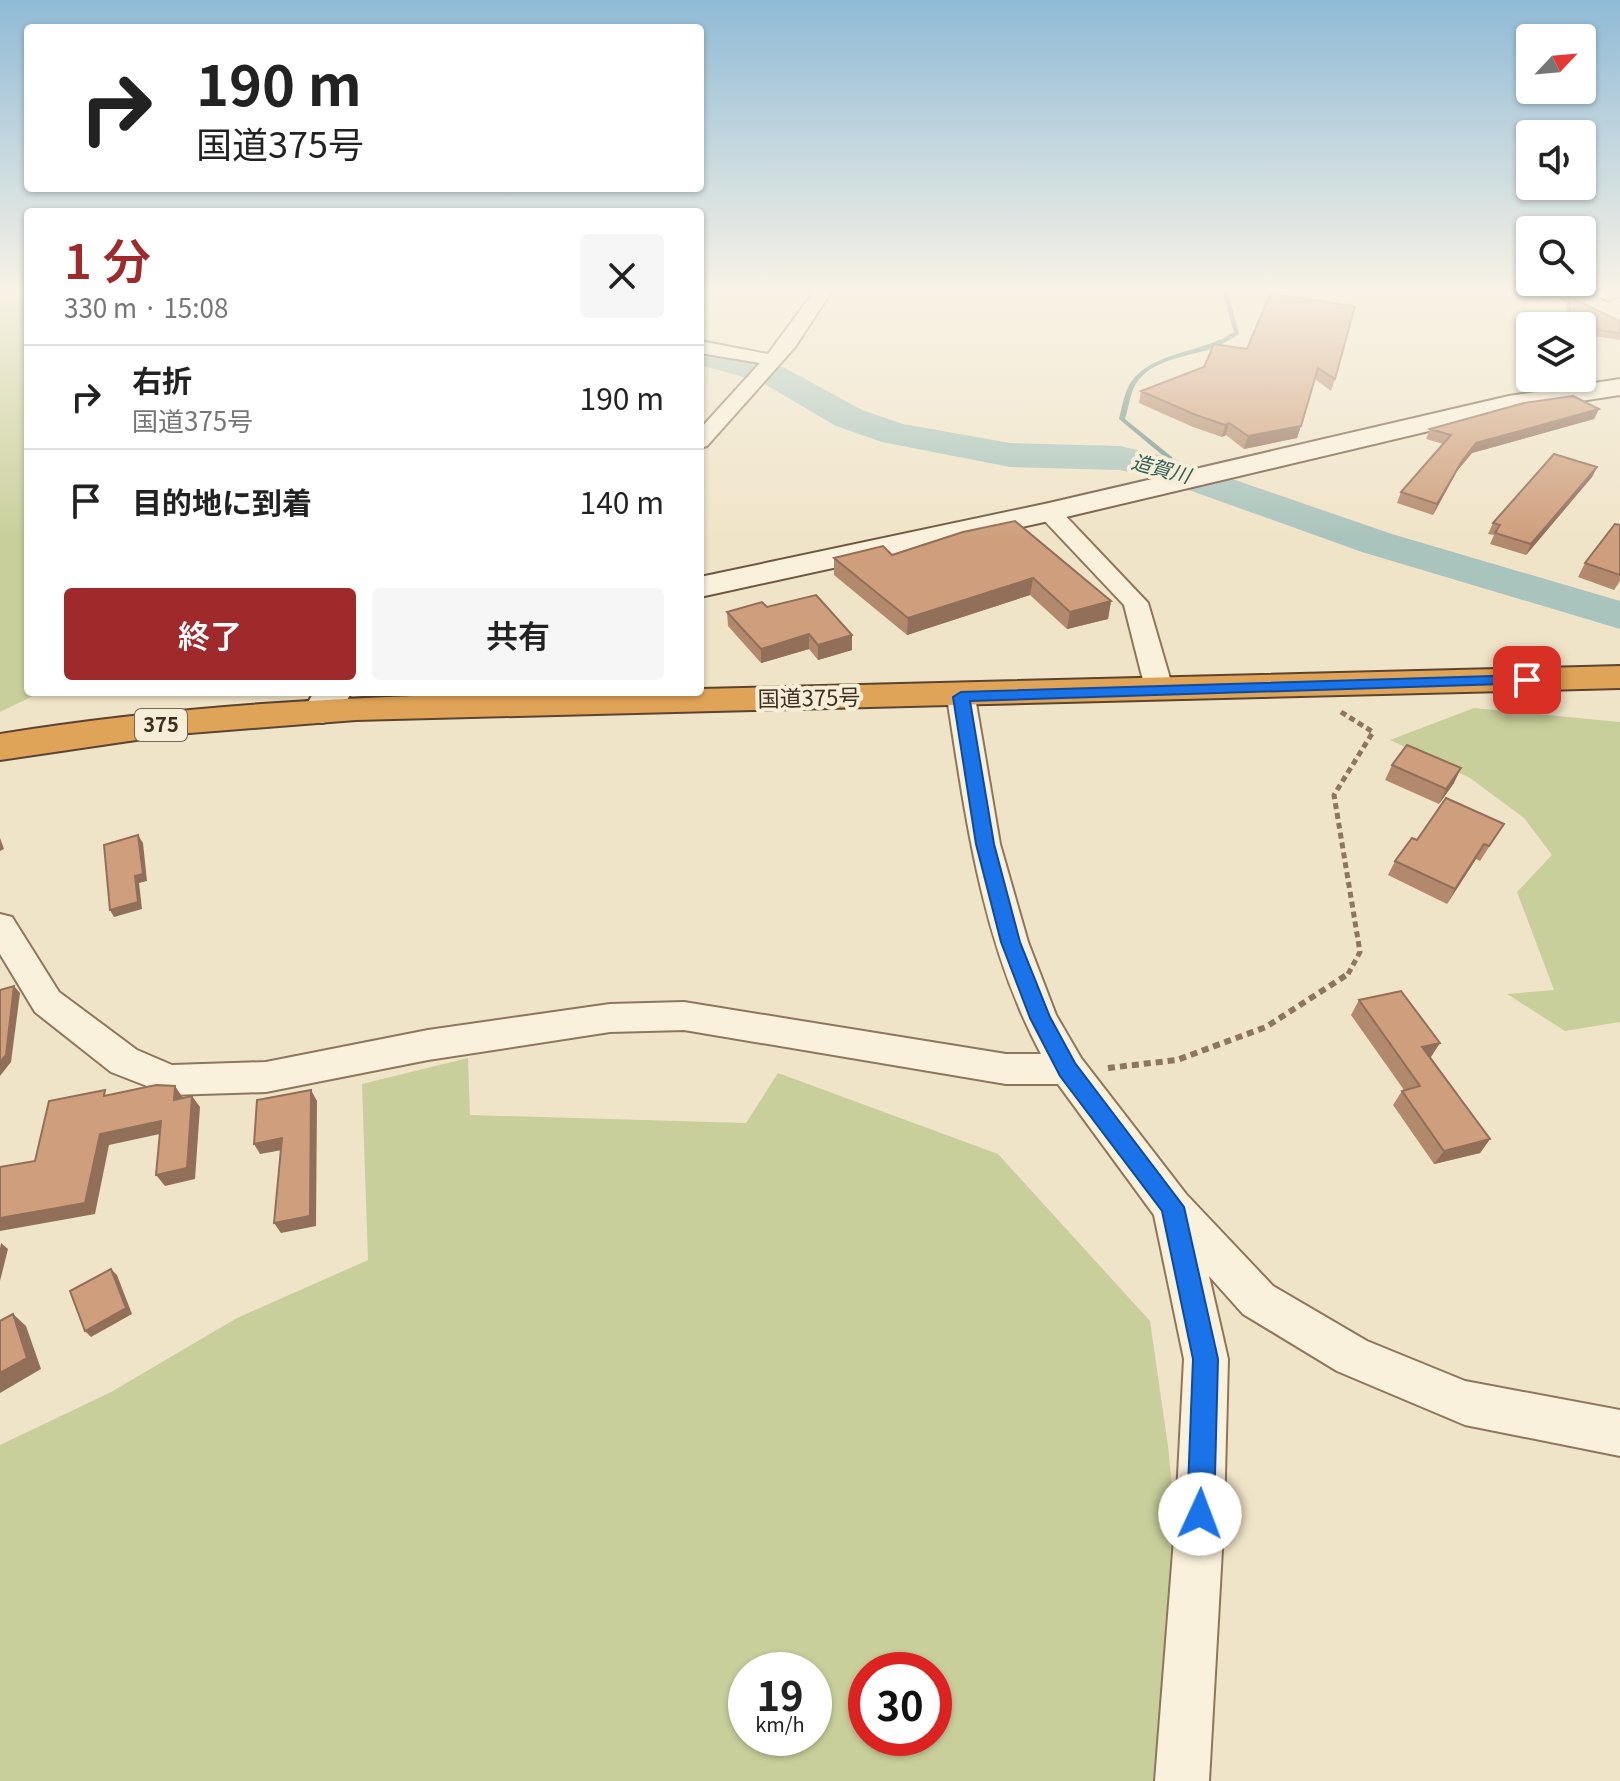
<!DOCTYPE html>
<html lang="ja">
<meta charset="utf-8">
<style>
body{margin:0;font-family:Georgia,"Noto Sans JP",serif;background:#f6f6f6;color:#222;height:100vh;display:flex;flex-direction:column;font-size:30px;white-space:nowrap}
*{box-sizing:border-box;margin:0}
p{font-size:26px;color:#767676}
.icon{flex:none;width:44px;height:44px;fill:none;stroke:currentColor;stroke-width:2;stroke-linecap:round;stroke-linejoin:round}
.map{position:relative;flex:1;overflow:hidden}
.details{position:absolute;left:24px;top:208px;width:680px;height:488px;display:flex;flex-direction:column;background:#fff;border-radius:8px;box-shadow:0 2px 6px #0004}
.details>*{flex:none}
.hud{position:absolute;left:24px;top:24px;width:680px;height:168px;border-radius:8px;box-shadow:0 2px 6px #0004;background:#fff;color:#222;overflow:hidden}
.needle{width:52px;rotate:64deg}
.controls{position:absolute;left:1516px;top:24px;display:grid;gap:16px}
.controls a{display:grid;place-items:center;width:80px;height:80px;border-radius:8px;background:#fff;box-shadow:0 2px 6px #0004;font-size:40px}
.speed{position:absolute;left:728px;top:1652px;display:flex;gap:16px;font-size:40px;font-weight:700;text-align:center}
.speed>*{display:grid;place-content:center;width:104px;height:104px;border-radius:50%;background:#fff;box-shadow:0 2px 6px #0004;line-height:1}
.speed small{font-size:20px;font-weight:400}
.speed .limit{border:12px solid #d22;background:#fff;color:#111}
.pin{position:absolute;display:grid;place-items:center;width:68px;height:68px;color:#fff;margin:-34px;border-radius:16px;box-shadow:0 4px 12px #0006}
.me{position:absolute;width:88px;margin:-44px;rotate:2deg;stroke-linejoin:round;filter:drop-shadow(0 0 6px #0008)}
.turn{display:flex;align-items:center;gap:28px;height:168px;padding:0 40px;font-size:36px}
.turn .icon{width:104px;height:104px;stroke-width:2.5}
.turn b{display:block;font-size:56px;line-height:68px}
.round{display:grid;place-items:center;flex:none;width:84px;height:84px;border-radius:8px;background:#f6f6f6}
.head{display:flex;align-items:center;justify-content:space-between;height:136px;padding:0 40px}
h1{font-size:48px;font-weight:600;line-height:60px;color:#9e2a2b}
.primary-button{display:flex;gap:16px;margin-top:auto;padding:16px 40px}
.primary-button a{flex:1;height:92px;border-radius:8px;background:#9e2a2b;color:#fff;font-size:32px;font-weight:600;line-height:92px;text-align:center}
.primary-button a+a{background:#f6f6f6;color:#222}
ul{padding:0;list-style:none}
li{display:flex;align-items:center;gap:24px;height:104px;padding:0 40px;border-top:2px solid #e0e0e0}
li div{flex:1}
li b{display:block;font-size:30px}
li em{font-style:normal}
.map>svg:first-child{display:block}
.green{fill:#c9cf9b;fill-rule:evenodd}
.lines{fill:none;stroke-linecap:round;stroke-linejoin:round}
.stream{fill:#6f938a;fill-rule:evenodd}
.river{fill:#a9c4bc;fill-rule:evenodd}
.street-casing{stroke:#8d765c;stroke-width:4}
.secondary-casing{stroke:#6f573f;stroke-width:4}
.highway-casing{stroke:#5b4430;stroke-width:4}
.path-far1{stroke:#8d765c;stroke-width:5;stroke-dasharray:6 4;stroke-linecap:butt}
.path{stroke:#8d765c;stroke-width:6;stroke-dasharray:7 5;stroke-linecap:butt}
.street{fill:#faf1dc;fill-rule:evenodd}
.secondary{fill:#faf1dc;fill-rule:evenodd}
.highway{fill:#e0a458;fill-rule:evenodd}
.wall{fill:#b2896c}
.shaded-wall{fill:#916f58}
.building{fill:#cf9f7d;stroke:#916f58;stroke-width:2}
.route{fill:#1a73e8;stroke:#114b97;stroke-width:2}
.labels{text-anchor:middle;stroke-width:8;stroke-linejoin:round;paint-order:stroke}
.far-water-label{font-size:20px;font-style:italic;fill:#2f5d5a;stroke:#f7eed8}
.shield{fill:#f7eed8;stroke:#756857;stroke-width:2}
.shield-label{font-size:20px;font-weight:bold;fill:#3d2e20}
.street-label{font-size:22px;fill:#3d2e20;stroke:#f7eed8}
</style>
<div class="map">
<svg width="1620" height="1781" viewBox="0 0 1620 1781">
<rect width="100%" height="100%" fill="#f0e4c8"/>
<path class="green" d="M0 289H28V692H41L0 712Z
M1474 708 1620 722V1022L1565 1031 1507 994 1554 990 1517 892 1552 855 1524 818 1470 778 1390 740Z
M468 1058 470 1115 746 1123 778 1073 998 1154 1150 1321 1168 1446 1180 1565 1153 1781H0V1445L111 1392 237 1318 368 1260 362 1084ZM746 1670H814V1738H746ZM866 1670H934V1738H866Z"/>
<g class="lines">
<path class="stream" d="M1221 289H1227L1239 334C1230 340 1221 345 1211 349 1186 357 1154 359 1137 382 1130 392 1129 407 1125 419L1172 457 1174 470 1169 471 1167 459 1119 419C1122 407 1124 393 1131 382 1153 351 1203 353 1234 332Z"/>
<path class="river" d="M700 344 785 368 862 410 903 424 1010 443 1120 446 1171 458 1392 534 1620 601V629L1362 552 1158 479 1120 470 1010 467 882 442 836 426 761 382 700 365Z"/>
<defs>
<path id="street" d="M700 289H710L700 296Z
M816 289H833L795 347 707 446 700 448V429L760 363 700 353V341L768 354Z
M1620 298V309L1603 313 1594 308Z
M1049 505 1057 507 1148 603 1174 692 1170 698H1150L1146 692 1124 605 1041 517 1038 512 1041 507Z
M961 689 971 691 975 697 1000 844 1028 942 1056 1015 1081 1058 1186 1194 1273 1286 1367 1341 1465 1381 1620 1410V1456L1465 1425 1337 1371 1243 1314 1209 1276 1228 1359 1224 1514 1209 1781H1155L1176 1514 1184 1359 1154 1215 1058 1084H1006L684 1030 610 1032 428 1060 266 1092 170 1095 111 1072 35 1012 0 954V914L12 917 59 992 137 1050 172 1065 266 1062 428 1030 610 1004 684 1002 1006 1054H1041C982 943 966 820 947 697L951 691Z"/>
<path id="secondary" d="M1550 289H1579L1620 309V325L1554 294Z
M1620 379V395L1509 412 1049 521 700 597V577L1049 503 1509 396Z
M314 692H352L335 719 322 723 309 719 303 711Z"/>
<path id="highway" d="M1620 666V688L356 720 177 734 0 760V734C233 696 465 692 700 692V689Z"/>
</defs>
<use href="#street" class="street-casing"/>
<use href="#secondary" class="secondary-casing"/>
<use href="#highway" class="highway-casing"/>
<path class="path-far1" d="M1341 712 1373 732 1334 795 1360 952 1347 976"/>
<path class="path" d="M1108 1068 1177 1060 1266 1027 1348 974"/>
<use href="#street" class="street"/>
<use href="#secondary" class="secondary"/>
<use href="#highway" class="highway"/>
</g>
<path class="wall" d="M1522 289H1554L1556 291 1554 297 1545 299Z
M1270 294 1335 379 1331 391 1315 379 1297 438 1244 449 1226 435 1222 437 1193 427 1139 403 1141 391 1247 349Z
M1569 297 1620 321V340L1582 334V326H1568L1566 303Z
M1599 409 1594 419 1472 453 1457 471 1433 515 1397 503 1401 492 1443 444 1426 439 1430 429Z
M1597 467 1592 477 1526 555 1490 544 1494 535 1488 534 1493 523Z
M1620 525V581L1614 590 1578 577 1585 563Z
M963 532 1111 601 1108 619 1067 629 1030 595 907 635 834 575V558L892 555Z
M767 607 852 635V650L818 660 809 649 761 663 728 626 727 612Z
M1392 765 1454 783 1439 804 1385 780Z
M1504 824 1480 861 1476 859 1447 904 1388 875 1395 861 1417 840Z
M1359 1000 1431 1057 1490 1139 1480 1153 1434 1164 1393 1105 1402 1091 1404 1090 1351 1015Z"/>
<path class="shaded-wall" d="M1556 291 1554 297 1545 299 1547 293Z
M1599 409 1594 419 1472 453 1457 471 1433 515 1437 504 1462 461 1476 443Z
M1229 423 1226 435 1222 437 1225 425Z
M1301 426 1297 438 1244 449 1248 436Z
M1597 467 1592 477 1526 555 1531 544Z
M1033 578 1030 595 907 635 908 618Z
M1111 601 1108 619 1067 629 1070 612Z
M809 634V649L761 663V649Z
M852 635V650L818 660V645Z
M1461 768 1454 783 1439 804 1446 789Z
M138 835 143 843 147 881 139 883 142 909 114 917 110 910 135 876Z
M0 838 4 849 0 851Z
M1484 844 1476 859 1447 904 1455 889Z
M14 986 20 993 11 1062 0 1076V1062Z
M1440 1043 1431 1057 1414 1061 1422 1047Z
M175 1086 183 1098 174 1100Z
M311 1090 317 1101 316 1226 281 1233 274 1223Z
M192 1096 200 1107 195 1179 165 1186 156 1175Z
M161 1121 169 1132 109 1145 95 1214 0 1231V1218L100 1134Z
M282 1138 288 1149 260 1154 254 1144Z
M1490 1139 1480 1153 1434 1164 1444 1151Z
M1 1243 8 1249 0 1281V1248Z
M111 1269 117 1275 132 1314 91 1337 85 1331Z
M13 1314 26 1326 41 1369 0 1393V1373Z"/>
<path class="building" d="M1538 289H1554L1556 291 1547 293Z
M1270 294 1355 306 1335 379 1318 368 1301 426 1248 436 1229 423 1225 425 1196 415 1141 391 1204 367 1214 344 1247 349Z
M1569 297 1620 321V333L1582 328V326H1571Z
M1573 396 1599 409 1476 443 1462 461 1437 504 1401 492 1451 435 1430 429 1524 403Z
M1554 454 1597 467 1531 544 1495 533 1500 525 1493 523Z
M1015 521 1111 601 1070 612 1033 578 908 618 834 558 883 546 892 555 963 532Z
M1615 524 1620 525V575L1585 563Z
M816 595 852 635 818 645 809 634 761 649 727 612 762 602 767 607Z
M1407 745 1461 768 1446 789 1392 765Z
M1446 798 1504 824 1489 846 1484 844 1455 889 1395 861 1412 838 1417 840Z
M138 835 143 874 135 876 138 902 110 910 104 845Z
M14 986 6 1055 0 1062V990Z
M1401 991 1440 1043 1422 1047 1490 1139 1444 1151 1402 1091 1420 1086 1359 1000Z
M156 1085 175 1086 174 1100 192 1096 187 1168 156 1175 161 1121 100 1134 85 1203 0 1218V1167L35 1161 49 1101 105 1090 104 1096Z
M311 1090 310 1216 274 1223 282 1138 254 1144 257 1100Z
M111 1269 126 1308 85 1331 70 1291Z
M13 1314 27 1358 0 1373V1321Z"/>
<linearGradient id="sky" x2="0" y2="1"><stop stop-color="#8fbad6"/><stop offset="0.54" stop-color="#f8f3e6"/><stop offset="1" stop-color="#f8f3e6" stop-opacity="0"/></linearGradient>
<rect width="1620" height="538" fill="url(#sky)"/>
<path class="route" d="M1527 675 1532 677V683L970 701 994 844 1020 942 1050 1017 1075 1063 1184 1207 1218 1359 1214 1514 1210 1524 1200 1528 1191 1524 1187 1514 1193 1359 1162 1211 1060 1076 1030 1018 1001 942 976 844 953 697 961 692Z"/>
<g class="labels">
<g class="far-water-label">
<text transform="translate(1161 469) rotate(15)" y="7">造賀川</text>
</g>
<rect class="shield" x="135" y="709" width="52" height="32" rx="6"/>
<g class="shield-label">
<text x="161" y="732">375</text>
</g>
<g class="street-label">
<text transform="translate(809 698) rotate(-1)" y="8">国道375号</text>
</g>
</g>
</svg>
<div class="controls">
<a><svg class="needle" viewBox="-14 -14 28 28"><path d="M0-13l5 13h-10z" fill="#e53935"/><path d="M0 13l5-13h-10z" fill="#767676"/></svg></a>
<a><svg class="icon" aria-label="sound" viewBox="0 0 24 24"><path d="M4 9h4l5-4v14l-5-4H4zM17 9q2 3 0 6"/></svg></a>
<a><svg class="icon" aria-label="search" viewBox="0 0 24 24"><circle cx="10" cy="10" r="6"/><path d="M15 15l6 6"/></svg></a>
<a><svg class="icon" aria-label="layers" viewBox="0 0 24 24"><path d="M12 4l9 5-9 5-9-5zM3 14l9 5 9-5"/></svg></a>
</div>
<div class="speed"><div>19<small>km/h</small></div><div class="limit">30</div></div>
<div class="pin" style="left:1527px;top:680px;background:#d93025"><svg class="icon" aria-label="arrive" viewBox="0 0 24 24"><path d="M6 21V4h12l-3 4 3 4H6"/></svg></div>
<svg class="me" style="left:1200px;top:1514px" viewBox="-20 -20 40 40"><circle r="19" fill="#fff"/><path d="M0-13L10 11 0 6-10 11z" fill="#1a73e8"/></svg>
<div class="hud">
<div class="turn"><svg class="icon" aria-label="right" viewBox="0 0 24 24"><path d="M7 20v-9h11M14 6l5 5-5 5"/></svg><div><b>190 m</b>国道375号</div></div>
</div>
<section class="details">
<div class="head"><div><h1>1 分</h1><p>330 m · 15:08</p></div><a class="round"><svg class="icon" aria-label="close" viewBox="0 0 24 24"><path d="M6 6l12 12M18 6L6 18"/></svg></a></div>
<ul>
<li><svg class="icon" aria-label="right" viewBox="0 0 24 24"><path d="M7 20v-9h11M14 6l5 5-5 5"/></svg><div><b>右折</b><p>国道375号</p></div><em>190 m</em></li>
<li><svg class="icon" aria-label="arrive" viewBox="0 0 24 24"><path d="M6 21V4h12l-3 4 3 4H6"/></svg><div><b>目的地に到着</b></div><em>140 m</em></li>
</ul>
<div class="primary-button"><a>終了</a><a>共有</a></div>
</section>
</div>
